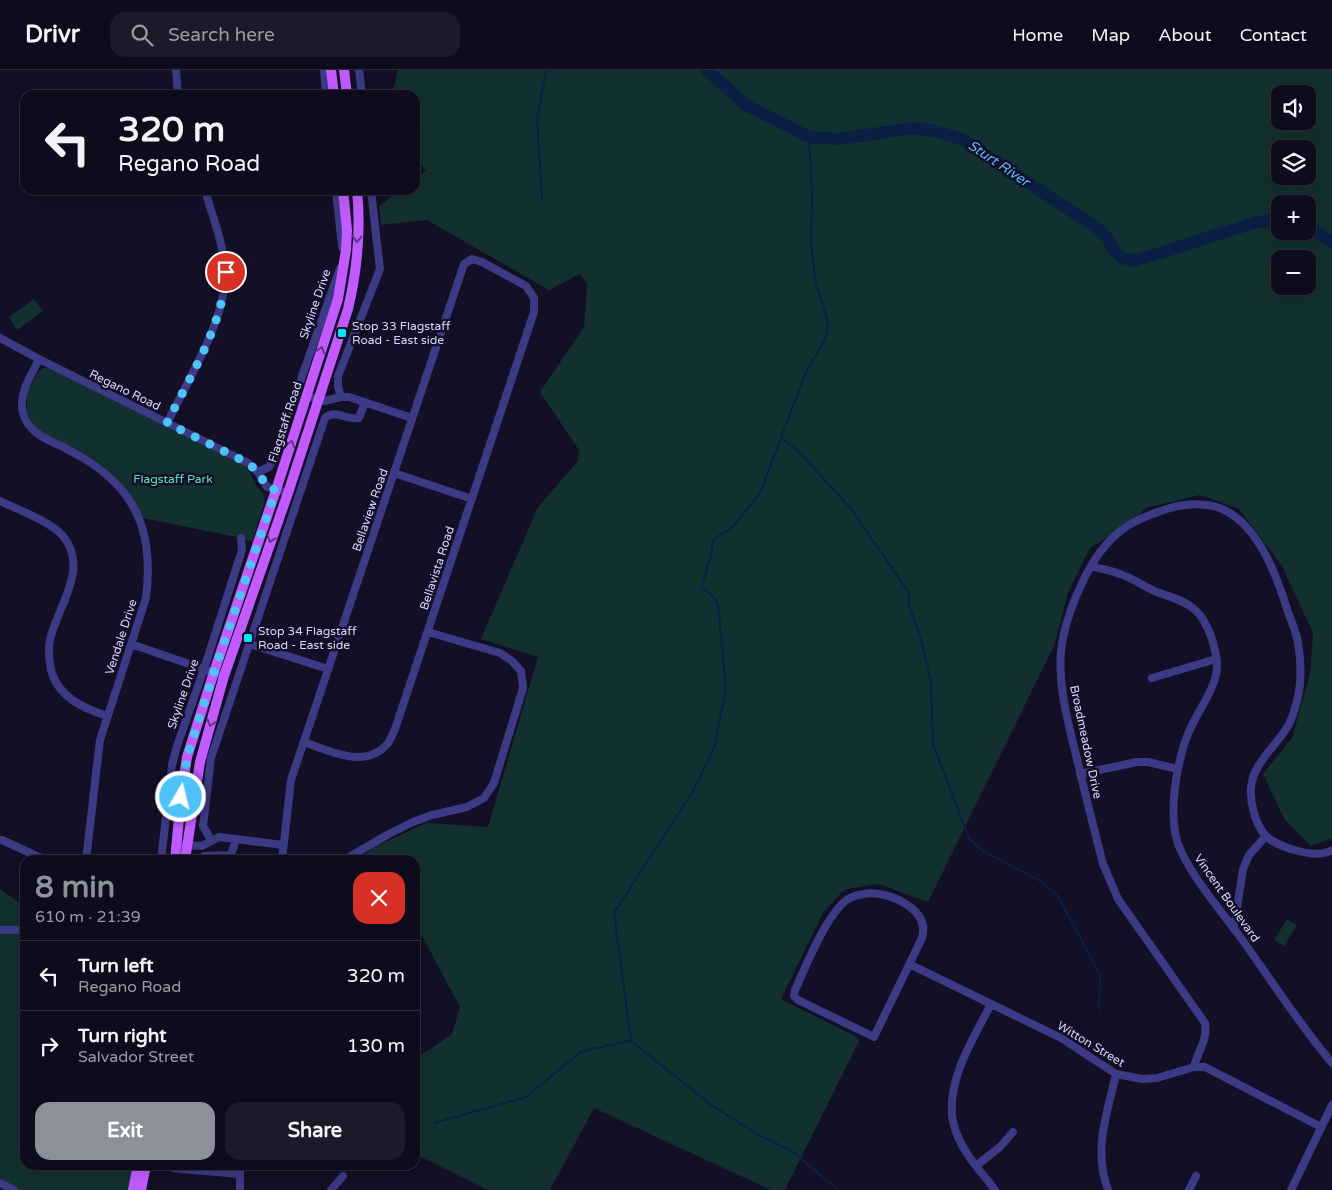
<!DOCTYPE html>
<meta charset="utf-8">
<style>
body{margin:0;font-family:"Varela Round",sans-serif;background:#1c1929;color:#f1f3f6;height:100vh;display:flex;flex-direction:column;font-size:19px;white-space:nowrap}
*{box-sizing:border-box;margin:0}
p{font-size:16px;color:#9b9ba3}
.icon{flex:none;width:28px;height:28px;fill:none;stroke:currentColor;stroke-width:2;stroke-linecap:round;stroke-linejoin:round}
.map{position:relative;flex:1;overflow:hidden}
.side{position:absolute;left:20px;top:785px;width:400px;height:315px;display:flex;flex-direction:column;background:#0e0b1c;border-radius:15px;box-shadow:0 5px 20px #0002,0 0 0 1px #2e2b3b}
.side>*{flex:none}
.banner{position:absolute;left:20px;top:20px;width:400px;height:105px;border-radius:15px;box-shadow:0 5px 20px #0002,0 0 0 1px #2e2b3b;background:#0e0b1c;color:#f1f3f6;overflow:hidden}
.controls{position:absolute;left:1271px;top:15px;display:grid;gap:10px}
.controls a{display:grid;place-items:center;width:45px;height:45px;border-radius:10px;background:#0e0b1c;box-shadow:0 5px 20px #0002,0 0 0 1px #2e2b3b;font-size:25px}
.pin{position:absolute;display:grid;place-items:center;width:42px;height:42px;color:#fff;margin:-21px;border:2px solid #fff;border-radius:50%;box-shadow:0 1px 5px #0007}
.me{position:absolute;width:55px;margin:-28px;rotate:8deg;stroke-linejoin:round;filter:drop-shadow(0 0 4px #0008)}
.turn{display:flex;align-items:center;gap:18px;height:105px;padding:0 15px;font-size:22px}
.turn .icon{width:65px;height:65px;stroke-width:2.5}
.turn b{display:block;font-size:35px;line-height:42px}
.round{display:grid;place-items:center;flex:none;width:52px;height:52px;border-radius:15px;background:#1c1929}
.head{display:flex;align-items:center;justify-content:space-between;height:85px;padding:0 15px}
h1{font-size:30px;font-weight:700;line-height:38px;color:#8c9099}
.action{display:flex;gap:10px;margin-top:auto;padding:10px 15px}
.action a{flex:1;height:58px;border-radius:15px;background:#8c9099;color:#fff;font-size:20px;font-weight:700;line-height:58px;text-align:center}
.action a+a{background:#1c1929;color:#f1f3f6}
ul{padding:0;list-style:none}
li{display:flex;align-items:center;gap:15px;height:70px;padding:0 15px;border-top:1px solid #2e2b3b}
li div{flex:1}
li b{display:block;font-size:19px}
li em{font-style:normal}
header{display:flex;align-items:center;gap:30px;box-sizing:border-box;height:70px;padding:0 25px;background:#0e0b1c;border-bottom:1px solid #2e2b3b}
header strong{font-size:24px}
nav{display:flex;gap:28px;margin-inline-start:auto;font-size:18px}
.search{width:350px;height:45px;background:#1c1929;display:flex;align-items:center;gap:12px;box-sizing:border-box;padding:0 18px;border-radius:15px;color:#9b9ba3;font-size:19px}
.map>svg:first-child{display:block}
.green{fill:#12302f;fill-rule:evenodd}
.lines{fill:none;stroke-linecap:round;stroke-linejoin:round}
.stream{stroke:#0a1f44;stroke-width:2}
.river{stroke:#0a1f44;stroke-width:12}
.minor{stroke:#3d3a85;stroke-width:8}
.major{stroke:#c25bff;stroke-width:10}
.oneway{stroke:#623188}
.route{stroke:#4fc3f7;stroke-width:9;stroke-dasharray:0 16.2}
.poi-dot{fill:#00e5ff;stroke:#130f26;stroke-width:2}
.labels{text-anchor:middle;stroke-width:5;stroke-linejoin:round;paint-order:stroke}
.street-label{font-size:12px;fill:#d9d4ff;stroke:#130f26}
.poi-label{font-size:12px;fill:#d9d4ff;stroke:#130f26;text-anchor:start}
.park-label{font-size:12px;fill:#5fe0c0;stroke:#130f26}
.water-label{font-size:14px;font-style:italic;fill:#62b6ff;stroke:#130f26}
</style>
<header>
<strong>Drivr</strong>
<div class="search"><svg class="icon" aria-label="search" viewBox="0 0 24 24"><circle cx="10" cy="10" r="6"/><path d="M15 15l6 6"/></svg>Search here</div>
<nav><a>Home</a><a>Map</a><a>About</a><a>Contact</a></nav>
</header>
<div class="map">
<svg width="1332" height="1120" viewBox="0 0 1332 1120">
<rect width="100%" height="100%" fill="#130f26"/>
<path class="green" d="M398 0H1332V768L1311 776 1285 750 1263 704 1292 668 1310 604 1313 563 1282 496 1239 439 1200 425 1146 438 1129 454 1090 478 1068 523 1054 576 928 832 879 814 847 819 841 823 823 843 781 929 857 967 859 971 785 1120H771L594 1038 550 1120H488L415 1084V989L452 964 460 937 422 866 415 864V790H355L375 777 426 753 488 757 538 587 481 569 538 437 578 391 579 380 540 322 584 257 587 215 580 204 549 220 427 150 381 155 379 136 400 120H415V109L426 101 415 87V25H392ZM1280 24H1308V51H1280ZM1280 79H1308V106H1280ZM1280 134H1308V161H1280ZM1280 189H1308V216H1280Z
M34 229 43 241 17 260 9 247Z
M43 298H50L246 396 257 417 264 424 265 431 252 472 241 468 143 448 125 419 110 402 92 388 41 362 32 353 27 342V323L38 302Z
M0 819 25 837V859L0 858Z
M1287 849 1297 855 1284 876 1274 870Z
M0 860H25V1095H138L133 1120H14L0 1113Z"/>
<g class="lines">
<path class="stream" d="M809 67 812 126 811 174 816 213 828 252 825 270 807 300 781 367 802 385 852 440 909 523 908 533 920 566 931 612 933 674 969 768 983 781 1040 811 1058 826 1100 905 1099 940
M542 129 537 50 546 0
M781 368 760 423 730 460 721 464 713 471 711 486 702 515V518L713 526 718 535 726 619 714 678 693 721 614 843 631 971 710 1034 755 1063 792 1081 838 1120
M434 1053 526 1027 582 981 630 971"/>
<path class="river" d="M707 0 746 35 809 67 839 69 914 58 934 61 962 69 1100 160 1108 168 1112 178 1122 188 1134 191 1257 152 1280 150
M1308 156 1332 172"/>
<path class="minor" d="M176 0 178 25
M324 0 326 25
M359 0 362 25
M336 120 342 177
M0 268 39 289 248 393 258 402 267 417 288 423
M39 289C31 306 18 324 23 343 28 363 48 370 65 378 73 383 83 387 91 393 142 427 153 471 146 528L100 670 86 790
M307 326 324 331 341 327H349L412 348
M341 327 338 317V306L380 199 371 120
M167 353C187 312 228 246 225 201 224 175 212 145 205 120
M258 402 269 397 273 389 340 198
M394 403 472 429
M0 431C17 439 51 452 63 466 90 499 57 537 50 570 48 580 49 590 51 600 58 627 83 638 107 646
M1091 496C1100 499 1110 500 1120 504 1133 508 1144 517 1157 522 1170 527 1184 530 1194 539 1209 551 1220 587 1216 605 1212 623 1201 637 1193 653 1178 682 1169 735 1176 767 1183 797 1222 842 1241 868 1271 910 1299 954 1332 993
M131 574 224 606
M250 574 328 599
M1152 608 1216 589
M1080 704 1137 692H1148L1178 699
M2 770 41 788 62 790
M211 770 203 756 211 688 325 348C335 338 347 351 359 348L365 332
M183 775 202 776 219 767 283 775
M161 790 172 695 177 676 204 599 242 480 241 468
M200 790 204 786 231 785 236 769
M282 790 291 710 464 194 472 189 482 192 526 216 534 228V242L395 659C393 663 391 669 388 673 366 700 330 681 304 672
M344 790 387 765 413 752 432 745 467 737 484 728 494 713 523 618 521 601 512 591 500 583 428 562
M870 823C894 824 930 840 922 868L874 967 798 930 794 926 795 920C806 896 827 843 848 829 855 825 862 824 870 823Z
M1234 858 1243 799 1249 785 1266 766
M0 860H25
M909 894 1061 968 1116 1004 1142 1009 1157 1008 1194 997H1205L1321 1057
M991 934C974 968 949 1005 952 1045 953 1055 958 1068 963 1077 971 1092 985 1106 995 1120
M1194 997C1198 981 1208 969 1205 953L1118 829 1103 794C1094 759 1085 724 1077 689 1068 652 1056 611 1062 573 1066 550 1074 529 1084 509 1096 484 1113 462 1138 450 1163 439 1189 429 1217 437 1257 450 1277 506 1288 542 1292 552 1296 562 1298 572 1301 591 1302 612 1297 631 1295 638 1293 646 1290 652 1279 675 1253 691 1251 718 1250 733 1255 753 1265 765 1276 777 1317 790 1332 780
M171 1095 174 1098 181 1099 240 1104
M977 1095 1000 1077 1013 1062
M0 1113 14 1120
M240 1120V1095
M331 1120 343 1106
M1108 1120C1093 1080 1107 1044 1116 1004
M1189 1120 1196 1106
M1291 1120 1332 1035"/>
<path class="major" d="M331 0 334 25
M344 0 347 25
M175 790 181 727 187 687 214 602 276 420 338 229 346 180 347 160 343 120
M185 790 200 692 224 606 288 423 348 239C357 201 361 160 357 120
M133 1120 138 1095
M141 1120 146 1095"/>
</g>
<defs><path id="oneway-chevron" d="M-2-3.5L2.5 0L-2 3.5" fill="none" stroke-width="1.6" stroke-linecap="round" stroke-linejoin="round" transform="scale(1.25)"/></defs>
<g class="oneway">
<use href="#oneway-chevron" transform="translate(357 169) rotate(92)"/>
<use href="#oneway-chevron" transform="translate(321 280) rotate(-72)"/>
<use href="#oneway-chevron" transform="translate(291 374) rotate(-72)"/>
<use href="#oneway-chevron" transform="translate(271 469) rotate(109)"/>
<use href="#oneway-chevron" transform="translate(211 653) rotate(106)"/>
</g>
<g class="lines">
<path class="route" d="M181 727 187 687 214 602 276 420 267 417 258 402 248 393 167 353C190 306 223 256 226 202"/>
</g>
<g class="poi-dot">
<rect x="337" y="258" width="10" height="10" rx="2.5"/>
<rect x="243" y="563" width="10" height="10" rx="2.5"/>
</g>
<g class="labels">
<g class="street-label">
<text transform="translate(315 234) rotate(-71)" y="4">Skyline Drive</text>
<text transform="translate(125 320) rotate(26)" y="4">Regano Road</text>
<text transform="translate(285 352) rotate(-72)" y="4">Flagstaff Road</text>
<text transform="translate(370 440) rotate(-71)" y="4">Bellaview Road</text>
<text transform="translate(437 498) rotate(-72)" y="4">Bellavista Road</text>
<text transform="translate(121 567) rotate(-72)" y="4">Vendale Drive</text>
<text transform="translate(183 624) rotate(-71)" y="4">Skyline Drive</text>
<text transform="translate(1086 672) rotate(78)" y="4">Broadmeadow Drive</text>
<text transform="translate(1227 828) rotate(55)" y="4">Vincent Boulevard</text>
<text transform="translate(1091 974) rotate(31)" y="4">Witton Street</text>
</g>
<g class="poi-label">
<text x="352" y="260">Stop 33 Flagstaff<tspan x="352" dy="14">Road - East side</tspan></text>
<text x="258" y="565">Stop 34 Flagstaff<tspan x="258" dy="14">Road - East side</tspan></text>
</g>
<g class="park-label">
<text x="173" y="413">Flagstaff Park</text>
</g>
<g class="water-label">
<text transform="translate(999 93) rotate(34)" y="5">Sturt River</text>
</g>
</g>
</svg>
<div class="controls">
<a><svg class="icon" aria-label="sound" viewBox="0 0 24 24"><path d="M4 9h4l5-4v14l-5-4H4zM17 9q2 3 0 6"/></svg></a>
<a><svg class="icon" aria-label="layers" viewBox="0 0 24 24"><path d="M12 4l9 5-9 5-9-5zM3 14l9 5 9-5"/></svg></a>
<a>+</a>
<a>−</a>
</div>
<div class="pin" style="left:226px;top:202px;background:#d93025"><svg class="icon" aria-label="arrive" viewBox="0 0 24 24"><path d="M6 21V4h12l-3 4 3 4H6"/></svg></div>
<svg class="me" style="left:181px;top:727px" viewBox="-20 -20 40 40"><circle r="17" fill="#4fc3f7" stroke="#fff" stroke-width="3"/><path d="M0-11L8 9 0 5-8 9z" fill="#fff"/></svg>
<div class="banner">
<div class="turn"><svg class="icon" aria-label="left" viewBox="0 0 24 24"><path d="M17 20v-9H6M10 6l-5 5 5 5"/></svg><div><b>320 m</b>Regano Road</div></div>
</div>
<section class="side">
<div class="head"><div><h1>8 min</h1><p>610 m · 21:39</p></div><a class="round" style="background:#d93025;color:#fff"><svg class="icon" aria-label="close" viewBox="0 0 24 24"><path d="M6 6l12 12M18 6L6 18"/></svg></a></div>
<ul>
<li><svg class="icon" aria-label="left" viewBox="0 0 24 24"><path d="M17 20v-9H6M10 6l-5 5 5 5"/></svg><div><b>Turn left</b><p>Regano Road</p></div><em>320 m</em></li>
<li><svg class="icon" aria-label="right" viewBox="0 0 24 24"><path d="M7 20v-9h11M14 6l5 5-5 5"/></svg><div><b>Turn right</b><p>Salvador Street</p></div><em>130 m</em></li>
</ul>
<div class="action"><a>Exit</a><a>Share</a></div>
</section>
</div>
